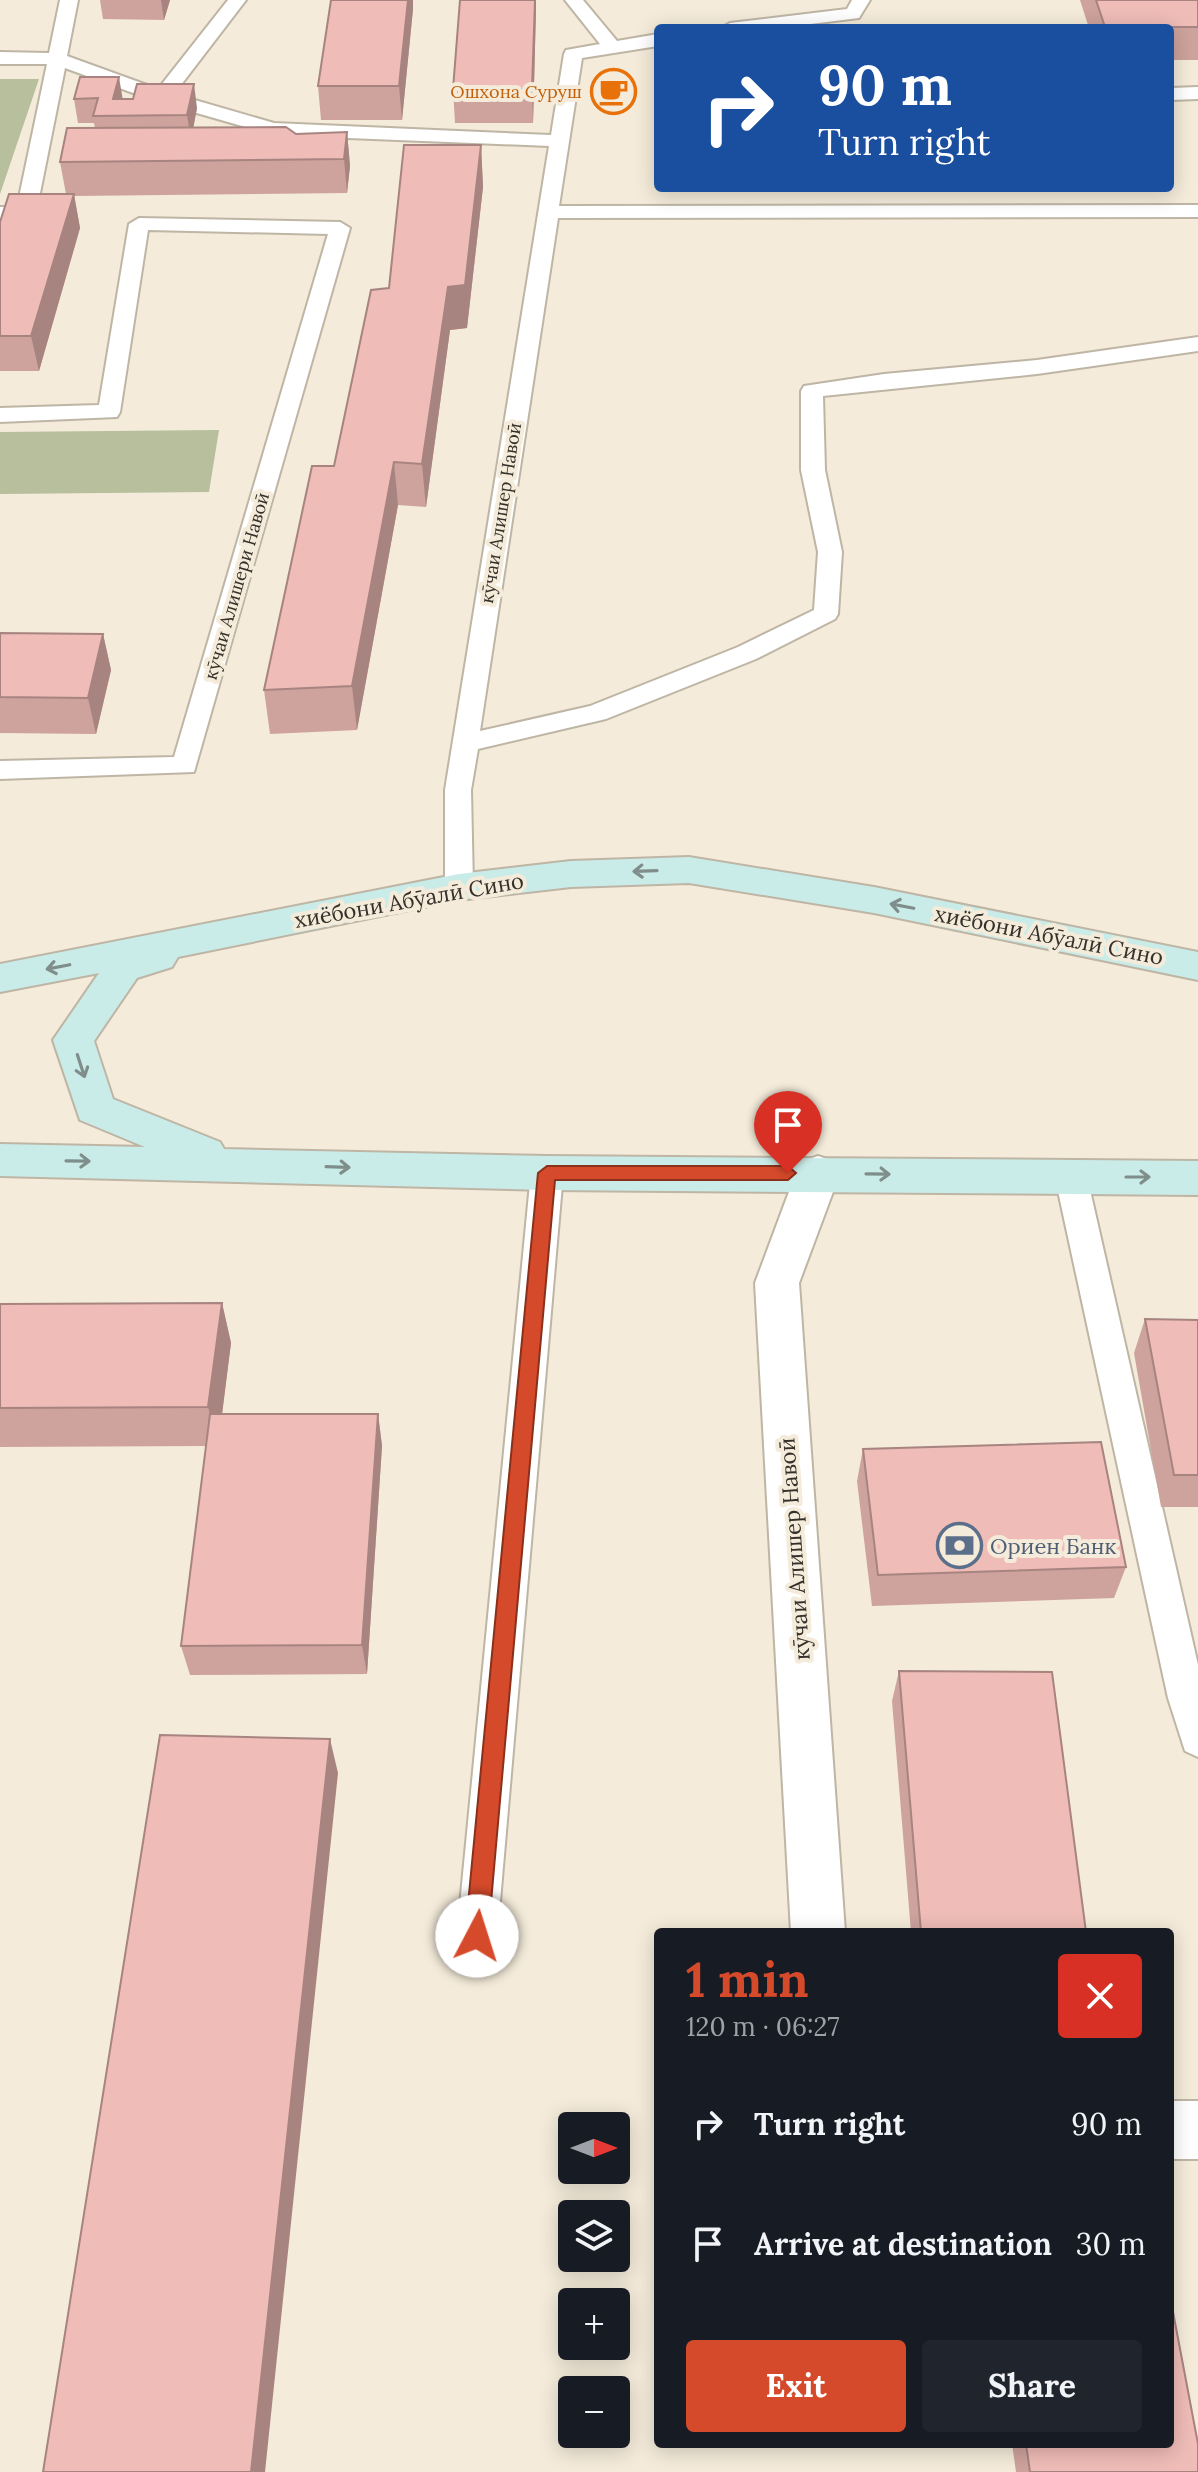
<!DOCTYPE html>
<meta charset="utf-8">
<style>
body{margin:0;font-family:Lora,serif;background:#20242c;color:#f1f3f6;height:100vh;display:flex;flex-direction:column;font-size:30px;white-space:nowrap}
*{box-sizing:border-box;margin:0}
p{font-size:26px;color:#9ea1a6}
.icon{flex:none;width:44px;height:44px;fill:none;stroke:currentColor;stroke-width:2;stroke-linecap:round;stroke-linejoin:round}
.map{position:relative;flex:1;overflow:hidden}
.sheet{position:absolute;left:654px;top:1928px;width:520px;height:520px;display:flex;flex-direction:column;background:#171b24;border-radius:8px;box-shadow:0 4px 20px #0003}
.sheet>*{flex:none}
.top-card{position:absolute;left:654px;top:24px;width:520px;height:168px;border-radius:8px;box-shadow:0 4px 20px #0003;background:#1a4fa0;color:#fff;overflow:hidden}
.needle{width:52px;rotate:90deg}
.controls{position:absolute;left:558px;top:2112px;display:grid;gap:16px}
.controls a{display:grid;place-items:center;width:72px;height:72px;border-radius:8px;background:#171b24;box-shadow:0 4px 20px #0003;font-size:40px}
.pin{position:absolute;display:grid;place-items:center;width:68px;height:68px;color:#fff;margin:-82px -34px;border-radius:50% 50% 50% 0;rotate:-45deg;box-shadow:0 0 8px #0007}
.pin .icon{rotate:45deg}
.me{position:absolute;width:88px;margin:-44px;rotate:5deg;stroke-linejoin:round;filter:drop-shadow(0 0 6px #0008)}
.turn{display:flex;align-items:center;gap:28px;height:168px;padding:0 32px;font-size:36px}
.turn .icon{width:104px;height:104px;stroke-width:2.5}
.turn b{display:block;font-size:56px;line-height:68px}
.round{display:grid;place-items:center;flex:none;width:84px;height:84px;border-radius:8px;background:#20242c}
.headline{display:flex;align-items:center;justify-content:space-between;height:136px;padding:0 32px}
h1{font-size:48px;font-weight:700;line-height:60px;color:#d54a2a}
.primary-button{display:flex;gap:16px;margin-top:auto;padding:16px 32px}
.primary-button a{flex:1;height:92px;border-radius:8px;background:#d54a2a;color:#fff;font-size:32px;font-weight:700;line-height:92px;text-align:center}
.primary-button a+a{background:#20242c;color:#f1f3f6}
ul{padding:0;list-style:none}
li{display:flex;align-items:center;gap:24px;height:120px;padding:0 32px}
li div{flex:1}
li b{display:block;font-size:30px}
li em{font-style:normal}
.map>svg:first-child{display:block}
.green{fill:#b7bf9c}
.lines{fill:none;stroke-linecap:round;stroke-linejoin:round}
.lane-casing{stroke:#beb5a5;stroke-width:4}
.street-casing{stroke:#beb5a5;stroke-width:4}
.secondary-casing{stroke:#beb5a5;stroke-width:4}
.lane{fill:#fff;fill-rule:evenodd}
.street{fill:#fff;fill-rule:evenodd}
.secondary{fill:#caece9;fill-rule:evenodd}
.wall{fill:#cea29d}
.shaded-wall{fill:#a78480}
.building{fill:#efbcb7;stroke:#a78480;stroke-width:2}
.oneway{stroke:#7f8e8a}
.route{fill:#d54a2a;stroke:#8a301b;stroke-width:2}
.labels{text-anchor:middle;stroke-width:8;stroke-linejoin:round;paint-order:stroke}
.far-food-label{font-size:18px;fill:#c56008;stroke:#f4ebda;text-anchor:end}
.far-street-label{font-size:18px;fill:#34302a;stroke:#f4ebda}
.street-label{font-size:22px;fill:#34302a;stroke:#f4ebda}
.service-label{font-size:22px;fill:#4e5e75;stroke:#f4ebda;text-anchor:start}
</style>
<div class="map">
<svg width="1198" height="2472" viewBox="0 0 1198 2472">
<rect width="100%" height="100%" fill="#f4ebda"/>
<path class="green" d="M0 79H39L0 194Z
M219 430 209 492 0 494V432Z"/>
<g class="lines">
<defs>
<path id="lane" d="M60 0H78L67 56 158 89 228 0H246L174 94 274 123 551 135 564 54 566 50 600 44 565 0H583L617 41 658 34V46L582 58 559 206 1198 205V217L558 218 480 731 590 706 738 647 814 610 818 552 801 470V391L804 386 884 374 1037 360 1198 337V351L1037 374 823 396 825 470 842 552 838 614 835 619 756 659 606 719 478 749 471 790 473 887 469 894 459 897 449 894 445 887V790L549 146 273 135 155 101 65 68 36 213 26 219H0V207H17L47 64H0V52L49 53Z
M852 0H870L859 18 778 28H721L730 23 847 9Z
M1198 87V99L1170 100V88Z
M139 218 340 222 350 228 194 772 0 779V761L174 757 328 234 148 230 120 412 117 417 0 422V408L99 405 129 224Z
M547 1161 558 1164 563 1173 497 1936 491 1950 477 1956 463 1950 457 1936 531 1173 536 1164Z
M1071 1165 1082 1168 1087 1177 1198 1665V1757L1185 1751 1168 1698 1055 1177 1060 1168Z"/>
<path id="street" d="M818 1156 833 1161 840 1173 799 1283 845 1932H791L755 1283 796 1173 803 1161Z
M1170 2101H1198V2159H1170Z"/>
<path id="secondary" d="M689 857 874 887 1198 952V980L874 913 689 883 571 887 459 900 178 957 172 967 137 978 94 1041 113 1099 220 1142 224 1149 547 1156 1198 1161V1195L547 1190 0 1176V1144L145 1147 80 1120 53 1040 99 973 0 992V964L459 874 571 861Z"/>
</defs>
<use href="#lane" class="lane-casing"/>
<use href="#street" class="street-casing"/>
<use href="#secondary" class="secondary-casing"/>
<use href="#lane" class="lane"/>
<use href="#street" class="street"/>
<use href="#secondary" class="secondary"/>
</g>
<path class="wall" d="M100 0H170L164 20 103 19Z
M331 0H413V9L402 120H321L318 86Z
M1080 0H1198V60H1170V28H1089Z
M536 9 533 123H455L453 89Z
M74 99H123L197 108 193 128 296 134 347 132 350 166 347 193 74 196 80 228 39 371H0V222L66 194 60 162 95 128 94 123H78Z
M481 145 483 187 467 328 450 330 426 507 398 505 357 730 270 734 264 690 389 288Z
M0 633 103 634 111 670 96 734 0 733Z
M222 1303 231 1343 222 1414H378L382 1446 367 1674 190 1675 181 1646 206 1446 0 1447V1304Z
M1145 1319 1198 1320V1507H1161L1134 1353Z
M863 1449 1126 1567 1114 1598 872 1606 857 1481Z
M899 1671 1086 1932H911L892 1701Z
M1012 2444H1170L1198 2472H1016Z"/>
<path class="shaded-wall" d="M161 0H170L164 20Z
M408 0H413V9L402 120 399 86Z
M535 0H536V9L533 123 532 89Z
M119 77 123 101 113 99Z
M194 84 197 108 191 140 187 115Z
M347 132 350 166 347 193 344 159Z
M481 145 483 187 467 328 450 330 426 507 422 464 448 287Z
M74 194 80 228 39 371 31 336Z
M394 462 398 505 357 730 352 686Z
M103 634 111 670 96 734 88 698Z
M222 1303 231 1343 218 1446 208 1407Z
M378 1414 382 1446 367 1674 362 1645Z
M330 1739 338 1773 265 2472H251Z"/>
<path class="building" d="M331 0H408L399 86H318Z
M460 0H535L532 89H453Z
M1096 0H1198V27H1105Z
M80 77H119L113 99H133L137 84H194L187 115 93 116 98 98 74 99Z
M286 127 296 134 347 132 344 159 60 162 67 128Z
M404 145H481L465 285 448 287 422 464 394 462 352 686 264 690 312 466H334L371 290 389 288Z
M9 194H74L31 336H0V222Z
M0 633 103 634 88 698 0 697Z
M222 1303 208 1407 0 1408V1304Z
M1145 1319 1198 1320V1475H1174Z
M210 1414H378L362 1645 181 1646Z
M1101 1442 1126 1567 878 1575 863 1449Z
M899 1671 1052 1672 1086 1932H921Z
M160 1735 330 1739 251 2472H43Z
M1170 2296 1198 2444V2472H1030L1026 2444H1170Z"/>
<defs><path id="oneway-shaft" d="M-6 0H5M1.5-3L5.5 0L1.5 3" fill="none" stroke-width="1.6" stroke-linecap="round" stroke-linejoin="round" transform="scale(2)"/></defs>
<g class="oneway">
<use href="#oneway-shaft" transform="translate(645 871) rotate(178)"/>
<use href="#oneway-shaft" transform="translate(902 906) rotate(-169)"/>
<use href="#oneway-shaft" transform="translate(58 967) rotate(169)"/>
<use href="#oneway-shaft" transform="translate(81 1066) rotate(72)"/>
<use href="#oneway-shaft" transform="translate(78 1161) rotate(1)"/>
<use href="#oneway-shaft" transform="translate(338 1167) rotate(2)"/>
<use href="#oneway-shaft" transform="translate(878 1174) rotate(1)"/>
<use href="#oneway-shaft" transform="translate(1138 1177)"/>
</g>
<path class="route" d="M547 1166H788L796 1173 788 1180H555L488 1936 485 1944 477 1947 469 1944 465 1936 538 1173Z"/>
<defs>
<symbol id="cafe-ring" viewBox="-11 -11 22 22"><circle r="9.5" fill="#f4ebda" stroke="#e8710a" stroke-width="1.5"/><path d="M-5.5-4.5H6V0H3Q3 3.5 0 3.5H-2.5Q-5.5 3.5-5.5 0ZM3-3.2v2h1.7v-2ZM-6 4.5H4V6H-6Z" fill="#e8710a"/></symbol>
<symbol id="bank-ring" viewBox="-11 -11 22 22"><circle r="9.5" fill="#f4ebda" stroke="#5c6f8a" stroke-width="1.5"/><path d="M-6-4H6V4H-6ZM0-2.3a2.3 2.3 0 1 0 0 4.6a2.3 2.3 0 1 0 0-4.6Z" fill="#5c6f8a"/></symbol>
</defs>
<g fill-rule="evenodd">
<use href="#cafe-ring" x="588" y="66" width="51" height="51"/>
<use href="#bank-ring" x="934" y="1520" width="51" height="51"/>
</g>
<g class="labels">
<g class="far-food-label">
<text x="582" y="98">Ошхона Суруш</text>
</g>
<g class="far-street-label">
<text transform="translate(501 513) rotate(-81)" y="6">кӯчаи Алишер Навоӣ</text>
<text transform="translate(237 586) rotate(-74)" y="6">кӯчаи Алишери Навоӣ</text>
</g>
<g class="street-label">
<text transform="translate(409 900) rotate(-10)" y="8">хиёбони Абӯалӣ Сино</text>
<text transform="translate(1049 935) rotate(11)" y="8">хиёбони Абӯалӣ Сино</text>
<text transform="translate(794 1549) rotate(-94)" y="8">кӯчаи Алишер Навоӣ</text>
</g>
<g class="service-label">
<text x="990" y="1554">Ориен Банк</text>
</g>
</g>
</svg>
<div class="controls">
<a><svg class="needle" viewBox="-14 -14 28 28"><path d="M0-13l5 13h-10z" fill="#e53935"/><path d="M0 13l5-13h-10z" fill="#9ea1a6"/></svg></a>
<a><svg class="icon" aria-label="layers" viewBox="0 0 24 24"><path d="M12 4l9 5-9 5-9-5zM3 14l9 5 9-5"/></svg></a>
<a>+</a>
<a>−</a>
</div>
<div class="pin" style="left:788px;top:1173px;background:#d93025"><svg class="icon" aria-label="arrive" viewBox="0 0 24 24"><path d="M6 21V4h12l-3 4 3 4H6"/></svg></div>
<svg class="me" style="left:477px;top:1936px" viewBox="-20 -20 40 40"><circle r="19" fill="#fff"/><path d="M0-13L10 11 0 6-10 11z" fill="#d54a2a"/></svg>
<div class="top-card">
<div class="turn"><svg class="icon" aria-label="right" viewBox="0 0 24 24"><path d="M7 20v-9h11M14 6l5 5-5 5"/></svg><div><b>90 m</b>Turn right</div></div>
</div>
<section class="sheet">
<div class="headline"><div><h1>1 min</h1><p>120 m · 06:27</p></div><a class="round" style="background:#d93025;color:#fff"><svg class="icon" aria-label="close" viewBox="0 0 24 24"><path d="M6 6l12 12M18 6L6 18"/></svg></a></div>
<ul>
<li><svg class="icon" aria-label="right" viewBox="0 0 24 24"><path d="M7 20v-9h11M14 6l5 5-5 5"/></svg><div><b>Turn right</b></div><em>90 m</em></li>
<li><svg class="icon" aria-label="arrive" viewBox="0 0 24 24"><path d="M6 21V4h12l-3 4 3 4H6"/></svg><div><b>Arrive at destination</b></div><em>30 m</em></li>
</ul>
<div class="primary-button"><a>Exit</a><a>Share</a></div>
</section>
</div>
